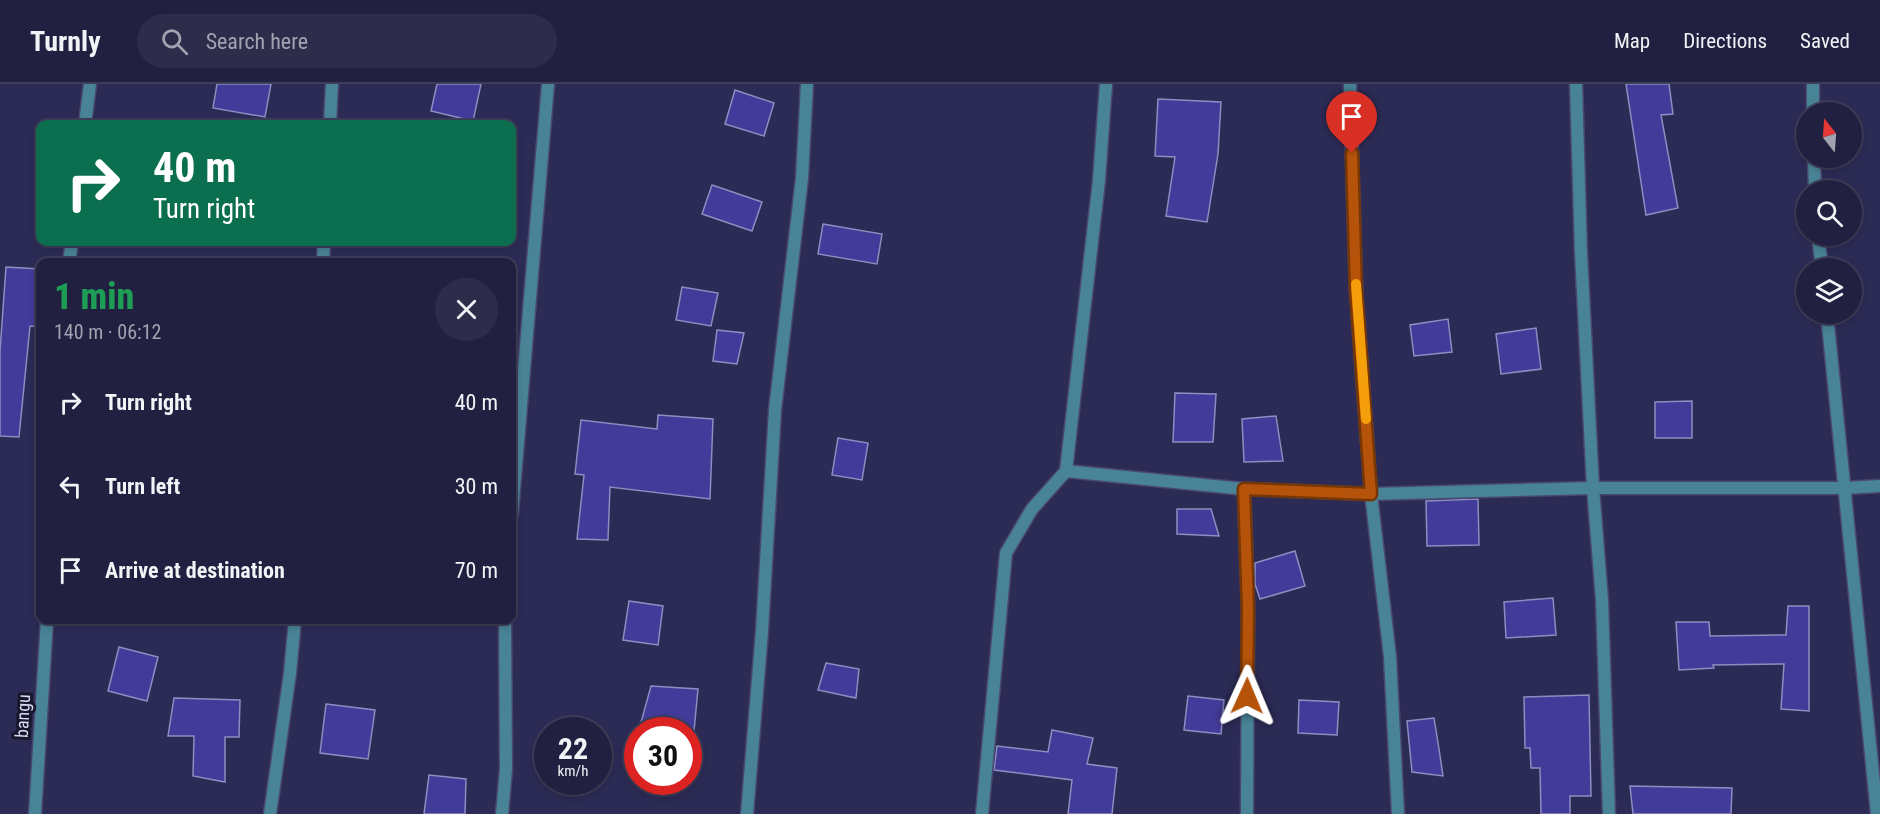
<!DOCTYPE html>
<meta charset="utf-8">
<style>
body{margin:0;font-family:"Roboto Condensed",sans-serif;background:#2d2d4b;color:#f1f3f6;height:100vh;display:flex;flex-direction:column;font-size:22px;white-space:nowrap}
*{box-sizing:border-box;margin:0}
p{font-size:20px;color:#a2a3b1}
.icon{flex:none;width:33px;height:33px;fill:none;stroke:currentColor;stroke-width:2;stroke-linecap:round;stroke-linejoin:round}
.map{position:relative;flex:1;overflow:hidden}
.panel{position:absolute;left:36px;top:174px;width:480px;height:366px;display:flex;flex-direction:column;background:#212040;border-radius:12px;box-shadow:0 3px 9px #0003,0 0 0 2px #3e3e59}
.panel>*{flex:none}
.hud{position:absolute;left:36px;top:36px;width:480px;height:126px;border-radius:12px;box-shadow:0 3px 9px #0003,0 0 0 2px #3e3e59;background:#0b6e4f;color:#fff;overflow:hidden}
.needle{width:39px;rotate:343deg}
.tools{position:absolute;left:1796px;top:18px;display:grid;gap:12px}
.tools a{display:grid;place-items:center;width:66px;height:66px;border-radius:50%;background:#212040;box-shadow:0 3px 9px #0003,0 0 0 2px #3e3e59;font-size:30px}
.speed{position:absolute;left:534px;top:633px;display:flex;gap:12px;font-size:30px;font-weight:700;text-align:center}
.speed>*{display:grid;place-content:center;width:78px;height:78px;border-radius:50%;background:#212040;box-shadow:0 3px 9px #0003,0 0 0 2px #3e3e59;line-height:1}
.speed small{font-size:15px;font-weight:400}
.speed .limit{border:9px solid #d22;background:#fff;color:#111}
.pin{position:absolute;display:grid;place-items:center;width:51px;height:51px;color:#fff;margin:-62px -26px;border-radius:50% 50% 50% 0;rotate:-45deg;box-shadow:0 0 6px #0007}
.pin .icon{rotate:45deg}
.me{position:absolute;width:66px;margin:-33px;rotate:1deg;stroke-linejoin:round;filter:drop-shadow(0 0 4px #0008)}
.turn{display:flex;align-items:center;gap:21px;height:126px;padding:0 18px;font-size:27px}
.turn .icon{width:78px;height:78px;stroke-width:2.5}
.turn b{display:block;font-size:42px;line-height:51px}
.round{display:grid;place-items:center;flex:none;width:63px;height:63px;border-radius:32px;background:#2d2d4b}
.summary{display:flex;align-items:center;justify-content:space-between;height:102px;padding:0 18px}
h1{font-size:36px;font-weight:800;line-height:45px;color:#1e9e55}
ul{padding:0;list-style:none}
li{display:flex;align-items:center;gap:18px;height:84px;padding:0 18px}
li div{flex:1}
li b{display:block;font-size:22px}
li em{font-style:normal}
header{display:flex;align-items:center;gap:36px;box-sizing:border-box;height:84px;padding:0 30px;background:#212040;border-bottom:2px solid #3e3e59}
header strong{font-size:28px}
nav{display:flex;gap:33px;margin-inline-start:auto;font-size:21px}
.search{width:420px;height:54px;background:#2d2d4b;display:flex;align-items:center;gap:15px;box-sizing:border-box;padding:0 21px;border-radius:33px;color:#a2a3b1;font-size:22px}
.map>svg:first-child{display:block}
.building{fill:#433b99;stroke:#8b8ec0;stroke-width:1.5}
.lines{fill:none;stroke-linecap:round;stroke-linejoin:round}
.minor-casing{stroke:#484770;stroke-width:15}
.minor{stroke:#498396;stroke-width:12}
.route-casing{stroke:#753606;stroke-width:15}
.route{stroke:#b45309;stroke-width:10}
.slow{stroke:#f59e0b;stroke-width:10}
.labels{text-anchor:middle;stroke-width:6;stroke-linejoin:round;paint-order:stroke}
.street-label{font-size:18px;fill:#dadcf7;stroke:#16172a}
</style>
<header>
<strong>Turnly</strong>
<div class="search"><svg class="icon" aria-label="search" viewBox="0 0 24 24"><circle cx="10" cy="10" r="6"/><path d="M15 15l6 6"/></svg>Search here</div>
<nav><a>Map</a><a>Directions</a><a>Saved</a></nav>
</header>
<div class="map">
<svg width="1880" height="730" viewBox="0 0 1880 730">
<rect width="100%" height="100%" fill="#2c2b56"/>
<path class="building" d="M217 0H271L265 33 213 24Z
M437 0H481L473 37 431 27Z
M1626 0H1669L1673 30 1661 31 1678 124 1646 131Z
M735 6 774 19 764 52 725 40Z
M1158 15 1221 18 1218 70 1207 138 1166 132 1175 73 1155 72Z
M712 101 762 118 752 147 702 130Z
M823 140 882 150 877 180 818 170Z
M6 183 40 185V243L30 242 19 353 0 352V267Z
M682 203 718 209 711 242 676 236Z
M1448 235 1452 268 1414 272 1410 241Z
M1536 244 1541 285 1501 290 1496 250Z
M717 246 744 249 737 280 713 277Z
M1175 309 1216 310 1213 358H1173Z
M1692 317V354H1655V318Z
M658 331 713 335 710 415 610 403 608 456 577 455 584 391 575 390 581 336 657 345Z
M1276 332 1283 377 1244 378 1242 335Z
M838 354 868 359 862 396 832 391Z
M1478 415 1479 461 1427 462 1426 417Z
M1177 425H1211L1219 452 1177 450Z
M1295 467 1305 502 1260 515 1255 500V479Z
M1553 514 1556 551 1506 554 1504 518Z
M629 517 663 522 658 561 623 556Z
M1788 522H1809V627L1781 625 1784 580 1713 581 1714 584 1679 586 1676 538H1709L1710 552 1786 551Z
M119 563 158 573 147 617 108 607Z
M826 579 859 585 856 614 818 606Z
M651 602 698 605 694 647 640 642Z
M1589 611 1591 712H1570V730H1541L1540 684H1531L1530 664H1525L1524 613Z
M1188 612 1224 616 1221 650 1184 646Z
M174 614 240 616 239 653H225V698L193 692 194 652H168Z
M1299 616 1339 618 1337 651 1298 649Z
M326 620 375 626 368 675 320 669Z
M1434 634 1439 665 1443 692 1412 688 1407 637Z
M1052 646 1093 654 1087 680 1117 684 1112 730H1068L1072 696 994 686 997 662 1048 668Z
M429 691 466 695 465 730H424Z
M1630 702 1732 704 1731 730H1633Z"/>
<g class="lines">
<defs>
<path id="minor" d="M1350 0 1356 206 1371 410 1390 573 1398 730
M1576 0 1581 169 1593 404 1602 516 1609 730
M1813 0V28
M85 40 90 0
M330 40 332 0
M1814 74 1815 106
M1818 152 1822 184
M69 178 72 158
M323 178 324 158
M1827 230 1877 730
M1066 387 1244 405 1371 410 1593 404H1845L1880 402
M1244 405 1248 526 1247 730
M512 429 548 0
M35 730 47 536
M270 730 290 589 295 536
M502 730 506 685 505 536
M747 730 762 547 775 326 802 94 807 0
M982 730 1006 469 1032 425 1066 387 1099 96 1106 0"/>
</defs>
<use href="#minor" class="minor-casing"/>
<use href="#minor" class="minor"/>
</g>
<g class="lines">
<defs>
<path id="route" d="M1247 612 1248 526 1244 405 1371 410 1356 206 1352 69"/>
</defs>
<use href="#route" class="route-casing"/>
<use href="#route" class="route"/>
<path class="slow" d="M1356 200 1366 335"/>
</g>
<g class="labels">
<g class="street-label">
<text transform="translate(23 632) rotate(-87)" y="6">bangu</text>
</g>
</g>
</svg>
<div class="tools">
<a><svg class="needle" viewBox="-14 -14 28 28"><path d="M0-13l5 13h-10z" fill="#e53935"/><path d="M0 13l5-13h-10z" fill="#a2a3b1"/></svg></a>
<a><svg class="icon" aria-label="search" viewBox="0 0 24 24"><circle cx="10" cy="10" r="6"/><path d="M15 15l6 6"/></svg></a>
<a><svg class="icon" aria-label="layers" viewBox="0 0 24 24"><path d="M12 4l9 5-9 5-9-5zM3 14l9 5 9-5"/></svg></a>
</div>
<div class="speed"><div>22<small>km/h</small></div><div class="limit">30</div></div>
<div class="pin" style="left:1352px;top:69px;background:#d93025"><svg class="icon" aria-label="arrive" viewBox="0 0 24 24"><path d="M6 21V4h12l-3 4 3 4H6"/></svg></div>
<svg class="me" style="left:1247px;top:612px" viewBox="-20 -20 40 40"><path d="M0-17L14 15 0 8-14 15z" fill="#b45309" stroke="#fff" stroke-width="4"/></svg>
<div class="hud">
<div class="turn"><svg class="icon" aria-label="right" viewBox="0 0 24 24"><path d="M7 20v-9h11M14 6l5 5-5 5"/></svg><div><b>40 m</b>Turn right</div></div>
</div>
<section class="panel">
<div class="summary"><div><h1>1 min</h1><p>140 m · 06:12</p></div><a class="round"><svg class="icon" aria-label="close" viewBox="0 0 24 24"><path d="M6 6l12 12M18 6L6 18"/></svg></a></div>
<ul>
<li><svg class="icon" aria-label="right" viewBox="0 0 24 24"><path d="M7 20v-9h11M14 6l5 5-5 5"/></svg><div><b>Turn right</b></div><em>40 m</em></li>
<li><svg class="icon" aria-label="left" viewBox="0 0 24 24"><path d="M17 20v-9H6M10 6l-5 5 5 5"/></svg><div><b>Turn left</b></div><em>30 m</em></li>
<li><svg class="icon" aria-label="arrive" viewBox="0 0 24 24"><path d="M6 21V4h12l-3 4 3 4H6"/></svg><div><b>Arrive at destination</b></div><em>70 m</em></li>
</ul>
</section>
</div>
